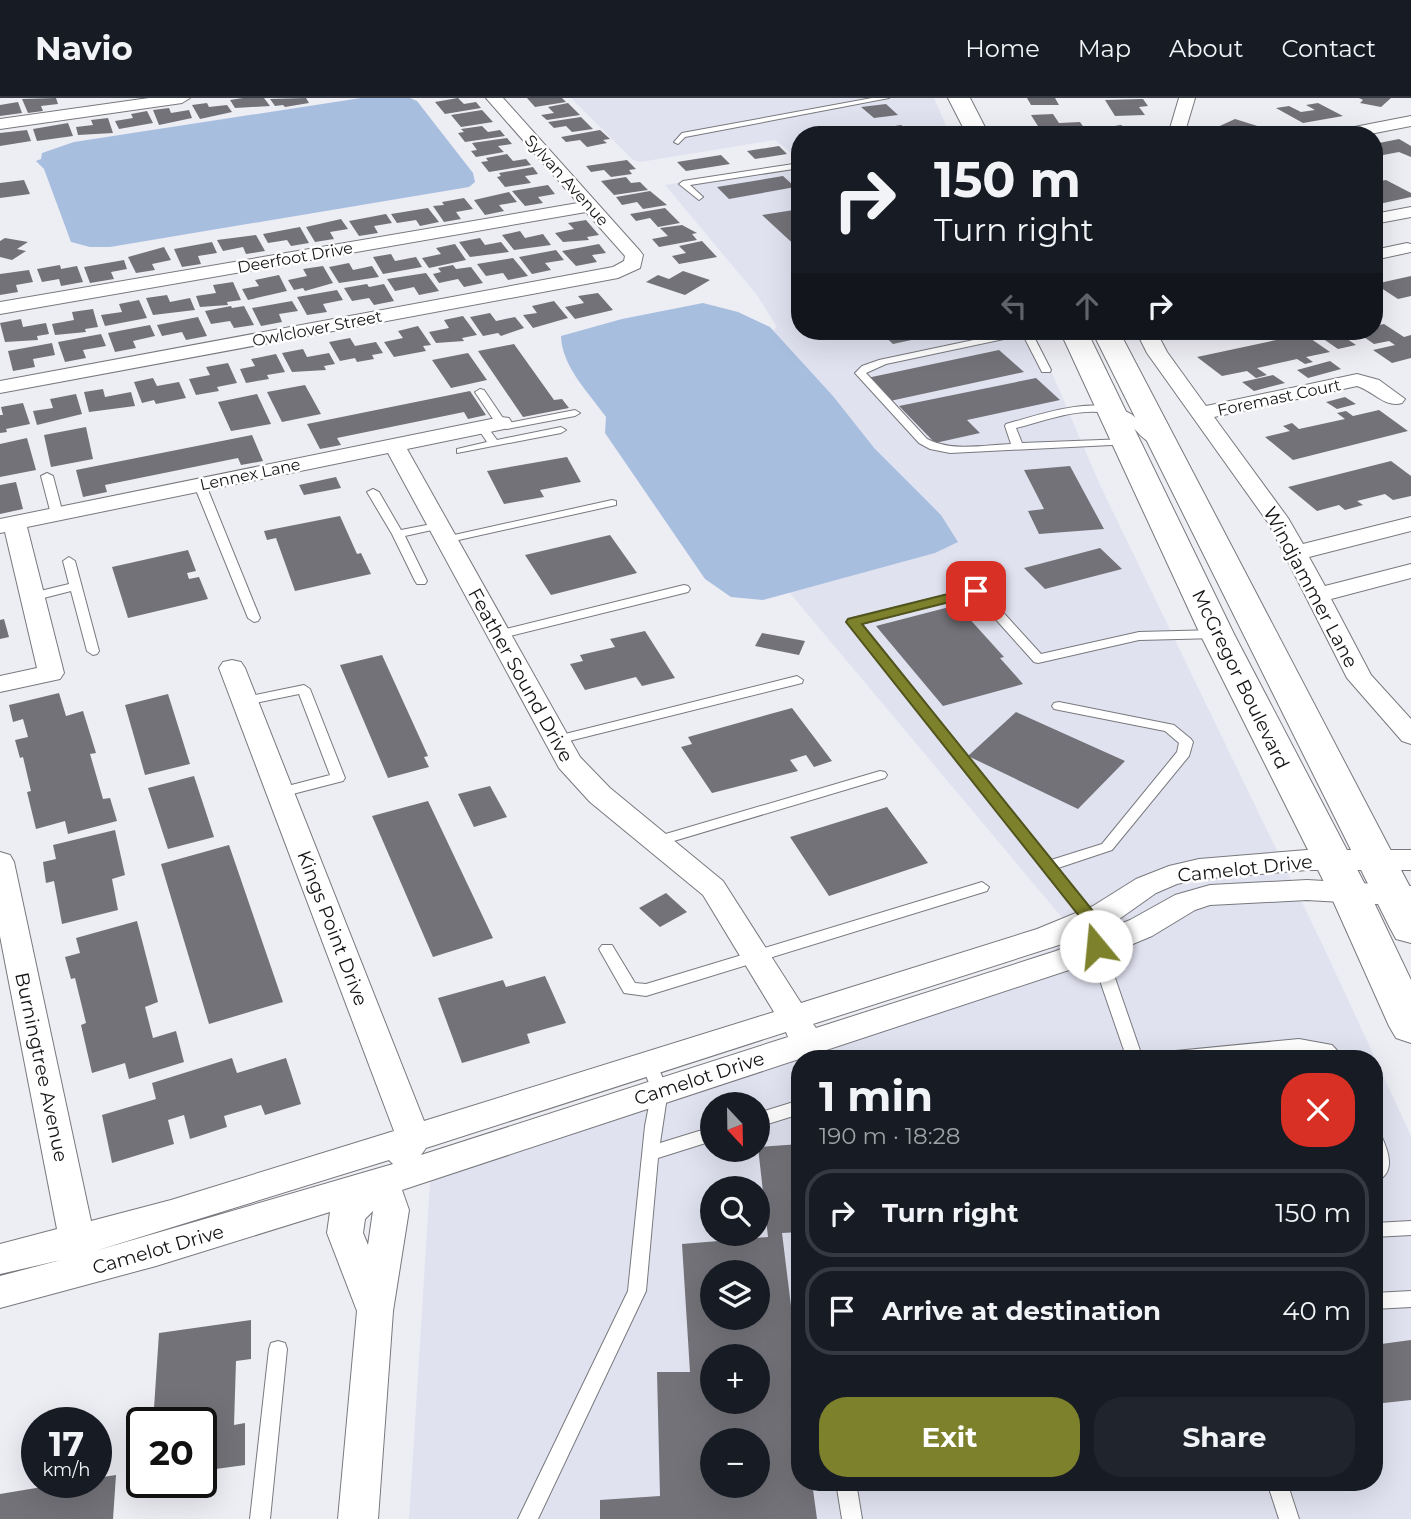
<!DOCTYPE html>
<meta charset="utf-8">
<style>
body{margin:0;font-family:Montserrat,sans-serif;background:#20242c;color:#f1f3f6;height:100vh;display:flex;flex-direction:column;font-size:26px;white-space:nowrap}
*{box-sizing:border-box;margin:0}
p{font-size:23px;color:#9ea1a6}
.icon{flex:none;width:38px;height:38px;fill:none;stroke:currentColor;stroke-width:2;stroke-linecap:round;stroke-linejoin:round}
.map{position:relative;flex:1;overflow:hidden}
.panel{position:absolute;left:791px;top:952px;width:592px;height:441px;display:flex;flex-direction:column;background:#171b24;border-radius:28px;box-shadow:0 7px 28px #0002}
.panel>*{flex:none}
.banner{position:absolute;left:791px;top:28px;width:592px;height:214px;border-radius:28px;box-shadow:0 7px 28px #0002;background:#171b24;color:#f1f3f6;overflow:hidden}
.needle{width:46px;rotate:158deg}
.tools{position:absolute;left:700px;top:994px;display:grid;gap:14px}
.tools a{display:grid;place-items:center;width:70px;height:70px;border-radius:50%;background:#171b24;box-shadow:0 7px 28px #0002;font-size:35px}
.speed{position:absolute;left:21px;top:1309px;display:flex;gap:14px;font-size:35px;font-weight:700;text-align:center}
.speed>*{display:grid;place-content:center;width:91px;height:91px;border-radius:50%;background:#171b24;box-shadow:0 7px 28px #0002;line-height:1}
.speed small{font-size:18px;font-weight:400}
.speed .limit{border:4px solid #111;border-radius:10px;background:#fff;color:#111}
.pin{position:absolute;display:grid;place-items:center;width:60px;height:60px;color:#fff;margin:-30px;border-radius:14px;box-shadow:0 4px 10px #0006}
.me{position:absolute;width:77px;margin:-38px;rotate:343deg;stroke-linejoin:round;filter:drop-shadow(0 0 5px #0008)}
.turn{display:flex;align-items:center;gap:24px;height:147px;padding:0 28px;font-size:32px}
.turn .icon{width:91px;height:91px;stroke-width:2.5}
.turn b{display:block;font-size:49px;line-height:60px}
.lanes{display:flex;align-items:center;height:66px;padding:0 28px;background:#0003;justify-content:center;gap:35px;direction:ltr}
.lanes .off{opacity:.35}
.round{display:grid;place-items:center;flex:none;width:74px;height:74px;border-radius:28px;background:#20242c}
.headline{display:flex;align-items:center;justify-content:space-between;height:119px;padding:0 28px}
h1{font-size:42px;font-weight:700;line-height:52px}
.action{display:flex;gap:14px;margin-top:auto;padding:14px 28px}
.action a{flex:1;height:80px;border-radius:28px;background:#7d812b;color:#fff;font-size:28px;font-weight:700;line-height:80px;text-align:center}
.action a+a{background:#20242c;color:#f1f3f6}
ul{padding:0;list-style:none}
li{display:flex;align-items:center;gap:21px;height:88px;margin:0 14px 10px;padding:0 14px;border:4px solid #363941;border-radius:28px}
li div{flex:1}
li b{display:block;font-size:26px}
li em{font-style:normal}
header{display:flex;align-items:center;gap:42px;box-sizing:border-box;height:98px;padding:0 35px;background:#171b24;border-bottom:2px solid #363941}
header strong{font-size:33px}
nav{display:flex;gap:38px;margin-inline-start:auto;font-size:24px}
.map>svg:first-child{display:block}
.built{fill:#e1e2f0;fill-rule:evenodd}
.water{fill:#a8bedf}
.building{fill:#727278;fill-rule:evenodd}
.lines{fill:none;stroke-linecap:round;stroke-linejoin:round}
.lane-casing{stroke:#78797e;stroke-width:2}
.street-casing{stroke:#78797e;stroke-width:2}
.secondary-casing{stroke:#78797e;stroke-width:2}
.lane{fill:#fff;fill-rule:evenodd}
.street{fill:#fff;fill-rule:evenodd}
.secondary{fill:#fff;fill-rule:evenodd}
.route{fill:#7d812b;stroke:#51541c;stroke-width:2}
.labels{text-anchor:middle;stroke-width:5;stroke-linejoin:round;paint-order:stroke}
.far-street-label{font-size:16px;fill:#141416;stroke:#fff}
.street-label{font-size:19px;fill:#141416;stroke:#fff}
</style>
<header>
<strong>Navio</strong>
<nav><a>Home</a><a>Map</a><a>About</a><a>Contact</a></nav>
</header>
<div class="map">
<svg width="1411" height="1421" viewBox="0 0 1411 1421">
<rect width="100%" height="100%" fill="#ededf4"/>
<path class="built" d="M571 0H934L950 37H800V62L775 42 640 64 633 62Z
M800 64V233H1034L1100 387 1326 854 1411 1038V1421H409L430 1084 443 1057 896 909 1080 841 789 494 935 455 875 351 833 298 773 232 777 229 757 197 665 87ZM800 961H1374V1384H800ZM712 1006H758V1052H712ZM712 1090H758V1136H712ZM712 1174H758V1220H712ZM712 1258H758V1304H712ZM712 1342H758V1388H712Z"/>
<path class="water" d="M361 0H410L417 3 473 75 475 84 469 89 110 149H90L71 144 44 71 36 63 41 61 42 55 74 44Z
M703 205 738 214 770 229 833 298 875 351 941 417 958 444 935 455 763 502 731 499 705 481 605 335 606 319C589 295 562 269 561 238L622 221Z"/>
<path class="building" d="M56 0 58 6 41 8 43 13 28 15 22 1Z
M243 0H264L270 8 235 10 230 2Z
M306 0 309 5 285 9 283 7 275 8 270 1Z
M458 0 464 6 476 4 481 10 445 16 435 4Z
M527 0H562L566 4 535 9Z
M1027 0H1055L1059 7H1031Z
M1359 0H1391L1381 9 1360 5 1363 2Z
M1143 1 1148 8 1139 9 1145 17 1115 18 1105 2Z
M18 4 22 15 0 18V7Z
M207 5 209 9 227 7 232 14 200 21 192 7Z
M568 5 580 17 547 22 541 17 554 15 548 9Z
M1318 5 1343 18 1303 25 1276 10 1289 8 1301 14 1315 12 1306 7Z
M886 6 898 17 874 20 861 9Z
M169 10 171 15 189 12 192 20 159 27 153 12Z
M482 12 493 24 461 29 451 17Z
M147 13 153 25 119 31 115 23 133 20 131 16Z
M1053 16 1059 25 1080 24 1085 31 1041 33 1031 17Z
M581 19 593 31 572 34 566 28 554 30 548 24Z
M108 20 113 35 78 37 76 29 93 27 91 22Z
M1235 21 1267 31 1255 37 1239 34 1208 37 1216 33 1211 32Z
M68 25 73 38 37 43 33 31Z
M901 27 914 37H862L859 34Z
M1121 27 1136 37H1111L1101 30Z
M482 28 488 34 500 32 505 38 465 44 458 35 464 34 461 31Z
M27 32 31 43 0 48V35Z
M600 32 610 41 603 42 607 45 587 49 580 42 566 44 561 39Z
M507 40 512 46 498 48 504 54 476 59 471 53 477 52 472 45Z
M1399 41 1411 48V59L1399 54 1378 58 1374 56V46Z
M779 48 787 56 755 61 747 53Z
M507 56 513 63 526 61 531 67 489 74 481 64 488 63 486 60Z
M721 57 730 66 686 73 677 64Z
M627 62 636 71 629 72 632 76 611 79 604 72 591 74 586 68Z
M533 69 538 76 525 78 531 85 505 89 497 79 501 78 499 75Z
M783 78 795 89 729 101 717 89Z
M626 79 631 85 640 84 648 92 614 97 601 83Z
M24 82 30 96 0 100V85Z
M1386 82 1411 95V99L1379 106 1374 104V90L1377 89 1374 84Z
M548 87 555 96 538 99 543 105 525 108 512 93Z
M650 93 667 107 643 111 637 104 622 107 616 99Z
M509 94 517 104 499 107 504 113 485 117 474 102Z
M464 100 473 111 456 114 461 121 444 124 433 108 444 107 442 104Z
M428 110 439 124 420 128 416 122 397 125 391 116Z
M665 110 680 125 658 129 650 120 636 123 630 116Z
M800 111V152L762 117Z
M386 116 392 125 374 128 378 135 359 138 349 123Z
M341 121 348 131 330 134 334 141 315 144 306 129Z
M586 122 599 137 587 139 589 142 563 144 555 135 574 131 568 125Z
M682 127 697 135 692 136 697 142 659 149 652 141 668 138 660 130Z
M300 129 309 145 291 148 287 142 268 145 263 136Z
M520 133 525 140 543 136 551 147 514 152 502 137Z
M256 137 265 153 246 156 243 149 223 153 217 142Z
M5 140 28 144 17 151 26 153 12 162 0 159V143Z
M480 140 485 147 501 144 509 154 470 159 459 144Z
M702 143 717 159 679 166 672 158 686 155 679 148Z
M212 144 217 155 198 158 201 166 182 169 174 151Z
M455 146 466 162 429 170 422 160 441 156 436 150Z
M599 146 606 155 592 157 597 164 576 168 562 153Z
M164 149 171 162 152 166 155 172 136 175 128 159Z
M556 152 564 162 545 165 551 172 532 176 519 159Z
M391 156 395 163 416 159 422 169 383 176 373 159Z
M513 160 528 178 508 182 503 175 486 178 477 166Z
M124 162 127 171 111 174 114 181 90 185 84 169Z
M349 165 353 172 372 168 379 179 339 185 329 169Z
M60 167 61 171 77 168 83 184 61 188 59 181 42 184 37 171Z
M453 167 456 171 471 169 483 185 464 189 458 181 439 185 433 176 441 174 438 170Z
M323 168 333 185 305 193 303 190 294 192 288 182 307 178 303 171Z
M29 172 33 184 16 187 18 194 0 197V176Z
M683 173 710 182 685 197 646 184 658 177 669 181Z
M426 175 439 193 419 197 414 189 395 193 387 181Z
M279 177 287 193 248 202 242 191 259 188 255 182Z
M1411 178V198L1398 201 1375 186Z
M233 184 241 202 227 204 228 207 200 209 196 198 216 195 213 187Z
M367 186 369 189 384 186 394 203 374 207 369 200 352 203 344 190Z
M337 192 343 202 323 206 327 214 307 217 297 199Z
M598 195 613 212 575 221 565 209 584 205 578 198Z
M167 197 170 204 190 200 195 212 153 217 146 200Z
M139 202 147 220 105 228 101 217 122 214 119 206Z
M292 203 298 213 279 216 282 224 261 228 252 210Z
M554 203 568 220 533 230 523 217 537 215 532 208Z
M231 208 232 210 244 208 254 227 234 230 230 223 211 226 205 213Z
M93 211 98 229 85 231 86 234 55 237 52 226 74 222 72 214Z
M490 215 496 223 515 219 524 230 501 238 498 235 483 238 470 219Z
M463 218 477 237 462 240 464 243 436 245 429 234 449 230 444 222Z
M198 219 207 238 186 242 182 234 162 238 157 227Z
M21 221 23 229 46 225 49 236 37 238 38 242 5 244 0 225Z
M1384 226 1404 239 1411 237V260L1392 265 1373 252 1395 247 1389 243 1374 246 1355 233H1374V228Z
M150 227 155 238 133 243 136 250 115 254 108 235Z
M418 228 431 247 423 248 426 253 394 259 384 244 403 240 398 233Z
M879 233H948V234L893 246Z
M101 236 106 248 83 252 86 260 65 264 58 244Z
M1304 236 1330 254 1306 259 1313 264 1305 266 1297 261 1257 270 1267 277 1256 280 1247 273 1222 278 1197 259Z
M1340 236 1356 247 1338 251 1322 240Z
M350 240 355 248 376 244 383 255 372 257 374 261 357 264 355 260 340 263 329 244Z
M52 245 55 257 33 261 35 269 13 273 8 253Z
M514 246 554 302 562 301 569 310 523 319 478 253Z
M303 251 307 259 329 255 335 266 324 268 326 272 292 274 282 255Z
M999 252 1024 274 890 303 867 280Z
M468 255 487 282 451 290 432 262Z
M276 256 285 274 267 277 269 281 246 285 240 271 255 268 251 261Z
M1330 263 1341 271 1308 280 1297 272Z
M228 265 237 285 217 289 219 293 196 297 189 281 210 277 206 269Z
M1273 277 1285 285 1254 293 1242 284Z
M153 280 157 288 179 284 186 300 156 306 154 302 142 305 134 284Z
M1036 280 1060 302 967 322 980 335 935 345 899 308Z
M305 287 321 316 282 324 267 294Z
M103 291 105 299 131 294 135 308 89 314 84 294Z
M470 293 486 317 468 321 464 314 337 340 341 347 320 351 307 326Z
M76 296 82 316 37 327 33 313 53 310 50 301Z
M257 296 271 326 231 333 218 304Z
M1345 299 1356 306 1337 311 1326 304Z
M23 305 30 326 6 331 7 334 0 335V317H3L1 309Z
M1379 312 1408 333 1293 362 1265 339 1290 333 1283 328 1292 325 1299 331 1345 321 1337 315 1346 313 1353 318Z
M86 329 93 361 51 369 44 337Z
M252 337 263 363 241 367 238 360 105 387 107 394 83 399 76 372Z
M27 340 36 372 0 379V346Z
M567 359 581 384 540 392 544 399 504 406 487 373Z
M1391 363 1411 378V398L1393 402 1385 396 1357 403 1363 407 1345 412 1339 407 1317 413 1288 389Z
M1070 368 1104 431 1039 436 1028 413 1044 411 1024 372Z
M336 379 341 390 304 397 299 387Z
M16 384 23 411 0 416V387Z
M340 418 357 456 361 455 371 476 295 493 276 440 267 442 264 433Z
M610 437 637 475 551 497 525 457Z
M1100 450 1122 471 1045 491 1024 470Z
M188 452 196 473 187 475 189 481 199 479 208 501 128 520 112 469Z
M957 507 1004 559 1000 560 1023 586 943 608 876 528Z
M4 521 9 539 0 541V522Z
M645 533 675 580 642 588 636 579 585 592 570 566 583 563 580 557 615 549 610 541Z
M762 535 805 543 799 557 755 548Z
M382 557 428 658 424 659 429 669 388 680 340 567Z
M59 595 66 618 83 613 96 655 90 656 103 701 110 700 117 723 68 736 65 723 36 731 27 694 31 693 23 659 20 660 15 642 28 639 23 621 13 624 9 607Z
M168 596 190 666 145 677 125 607Z
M792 610 832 663 814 669 806 657 790 662 798 673 712 695 681 649 692 646 688 639Z
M1016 614 1125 663 1078 711 968 658Z
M194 678 214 739 168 751 148 690Z
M490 688 507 719 474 729 458 696Z
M428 703 493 840 433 859 372 718Z
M887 709 928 765 829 798 790 739Z
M115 732 125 777 112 781 118 812 62 826 54 783 46 785 43 764 56 761 53 747Z
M229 747 283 904 209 926 161 766Z
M666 795 687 814 660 829 639 810Z
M137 823 158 904 145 909 153 940 176 933 184 964 129 981 125 965 92 975 81 927 86 925 75 880 71 881 65 859 80 855 76 840Z
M545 878 566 925 527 936 530 945 462 965 438 900 503 882 506 889Z
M232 960 237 975 286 960 301 1006 265 1017 261 1007 224 1018 227 1029 190 1041 184 1017 168 1022 174 1046 112 1065 102 1017 156 1001 152 985Z
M800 1046V1134L782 1135 800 1281V1384H812L817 1421H600V1402L660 1398 657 1274H690L682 1146 768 1139 758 1049ZM712 1174H758V1220H712ZM712 1258H758V1304H712ZM712 1342H758V1388H712Z
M251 1222V1261L236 1263 234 1327 245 1325V1367L201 1373V1325H153L159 1235Z
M1411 1242V1302L1374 1306V1247Z
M116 1377 113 1421H0V1396L72 1384H96V1380Z"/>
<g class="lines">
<defs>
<path id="lane" d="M872 0H889L685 39 678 46 674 44 682 35Z
M800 65V70L690 87 703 99 699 102 679 86 683 83Z
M1016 233H1034L1032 235 1051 272 1050 274H1042L1023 237 886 266 866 275 927 341C952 354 984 347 1011 346L1005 328 1006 326C1043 316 1092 297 1129 315 1136 318 1139 325 1144 330 1149 336 1156 339 1163 342V346C1141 349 1136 325 1118 318 1086 306 1048 322 1016 330L1022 345 1127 341 1132 344 1131 346 950 355 930 351 919 345 855 275 862 268 879 262Z
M480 291 484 292 505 323 508 325 575 312 580 315 575 318 507 331 497 327 475 294Z
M482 326 486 327 497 342 561 329 566 332 561 335 457 355V351L487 344 477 329Z
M47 375 53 378 63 416 61 418H53L51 416 41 378Z
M200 384 206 387 260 520 258 523 254 524 248 520 194 387Z
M373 391 379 394 401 432 437 425 443 428 441 430 405 438 427 483 425 486H417L415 483 392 436 367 394Z
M612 402 616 403V407L445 445 439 442 445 439Z
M69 459 75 463 99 553 97 556 93 557 87 553 71 493 32 503 26 499 28 496 69 486 63 463Z
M684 487 688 488 690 491 688 494 498 541 492 537 494 534Z
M977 489 981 490 1041 556 1139 534 1217 532 1223 536 1217 540 1139 542 1038 565 1034 564 974 497 861 526 1051 762 1102 746 1177 654 1179 645 1165 633 1059 612 1054 611 1052 608 1054 605 1059 604 1174 627 1191 641 1193 644 1189 658 1112 752 1058 770 1098 822 1104 848 1143 961H1127L1088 848 1084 823 847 524 849 521Z
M797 578 803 582 802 585 557 646 550 642 557 638Z
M304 587 310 591 345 680 343 683 281 699 274 694 276 691 330 677 299 596 245 607 238 603 245 599Z
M880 673 885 674 887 677 885 680 657 748 650 743 652 740Z
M982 784 989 789 987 793 646 898 624 895 599 851 602 847H612L635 885 646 886Z
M1299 941 1332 947 1345 961H1326L1322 957 1299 953 1222 961H1147L1149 957 1155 955Z
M649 960 655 962 668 992 660 1045 712 1029V1043L658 1060 646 1193 538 1421H518L628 1193 645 1028 652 992 641 966 643 962Z
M800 1002V1016L758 1029V1015Z
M1374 1033 1380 1035C1388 1052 1398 1076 1374 1084Z
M1411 1123V1137L1374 1139V1125Z
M1411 1193V1209L1374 1211V1195Z
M278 1243 285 1245 287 1251 270 1421H250L269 1251 271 1245Z
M836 1384H856L862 1421H842Z
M1267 1384H1287L1299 1421H1279Z"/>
<path id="street" d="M149 0H190L182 5 0 31V21Z
M486 0H503L640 153 643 157 640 170 618 180 0 295V283L613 169 624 163 625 158 586 114 0 216V204L578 105Z
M1179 0H1195L1184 37H1168Z
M1411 18V28L1365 37H1331L1339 32Z
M1411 109V119L1374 126V116Z
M1407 145 1411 146V154L1374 162V152Z
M1136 233H1156L1167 254 1206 308 1357 276 1379 282 1405 301 1402 305C1385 310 1373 293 1357 288L1214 319 1288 420 1303 446 1411 419V433L1309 459 1325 488 1411 466V480L1331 501 1371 577 1411 621V646L1402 643 1347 580 1269 426 1147 255Z
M501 319 509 320 512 325 509 330 407 351 580 659 610 690 723 783 801 905 1037 831 1093 808 1136 781 1169 768 1199 761 1307 752H1411V772H1307L1199 781 1177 786 1156 795 1115 824 1059 847 813 926 816 930 1056 853 1130 822 1175 797 1210 787 1307 782 1411 788V808L1307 802 1210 807 1195 812 1152 838 1078 869 402 1092 409 1112 393 1213 378 1421H338L357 1213 327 1135 330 1114 156 1168 0 1210V1178L61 1162 0 1176V1146L57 1131 0 838V754L10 757 14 764 91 1123 171 1102 394 1033 219 570 223 564 232 562 241 564 245 570 424 1023 774 914 703 797 590 704 559 670 388 355 27 429 64 575 60 581 0 594V578L37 570 5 434 0 435V421ZM786 934 788 939 421 1057 426 1050ZM389 1062 393 1066 95 1153ZM373 1113 368 1147 363 1135 365 1121Z"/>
<path id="secondary" d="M948 0H970L989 37H967Z
M1060 233H1087L1234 536 1370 796 1411 882V945L1396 940 1389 928 1330 796 1200 536Z
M1092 233H1119L1411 791V845L1396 841 1390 830Z"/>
</defs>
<use href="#lane" class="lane-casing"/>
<use href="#street" class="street-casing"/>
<use href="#secondary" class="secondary-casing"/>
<use href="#lane" class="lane"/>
<use href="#street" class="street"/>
<use href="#secondary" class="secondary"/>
</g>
<path class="route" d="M976 489 983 493 981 496 862 526 1097 818 1105 848 1102 853H1090L1083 823 846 524 848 521Z"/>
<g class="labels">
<g class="far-street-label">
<text transform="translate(567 82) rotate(48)" y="6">Sylvan Avenue</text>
<text transform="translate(295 159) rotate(-10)" y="6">Deerfoot Drive</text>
<text transform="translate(317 230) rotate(-11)" y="6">Owlclover Street</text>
<text transform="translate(1279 299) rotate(-12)" y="6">Foremast Court</text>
<text transform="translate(250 376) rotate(-12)" y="6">Lennex Lane</text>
</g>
<g class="street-label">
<text transform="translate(1311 489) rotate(62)" y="7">Windjammer Lane</text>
<text transform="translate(521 577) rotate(61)" y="7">Feather Sound Drive</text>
<text transform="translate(1241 581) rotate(64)" y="7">McGregor Boulevard</text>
<text transform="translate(1245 770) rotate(-6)" y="7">Camelot Drive</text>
<text transform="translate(333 830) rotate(69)" y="7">Kings Point Drive</text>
<text transform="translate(42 969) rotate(78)" y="7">Burningtree Avenue</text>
<text transform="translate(699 980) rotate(-18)" y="7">Camelot Drive</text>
<text transform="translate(158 1151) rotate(-16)" y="7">Camelot Drive</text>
</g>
</g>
</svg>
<div class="tools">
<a><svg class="needle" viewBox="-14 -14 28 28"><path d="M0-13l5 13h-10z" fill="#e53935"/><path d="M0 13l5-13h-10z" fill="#9ea1a6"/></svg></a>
<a><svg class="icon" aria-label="search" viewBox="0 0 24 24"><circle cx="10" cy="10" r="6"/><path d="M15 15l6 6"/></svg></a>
<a><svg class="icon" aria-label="layers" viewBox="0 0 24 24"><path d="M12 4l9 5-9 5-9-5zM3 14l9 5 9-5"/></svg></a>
<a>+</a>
<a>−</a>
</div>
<div class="speed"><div>17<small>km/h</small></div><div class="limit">20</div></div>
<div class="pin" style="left:976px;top:493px;background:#d93025"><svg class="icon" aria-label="arrive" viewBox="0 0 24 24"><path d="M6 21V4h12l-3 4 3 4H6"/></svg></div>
<svg class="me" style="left:1096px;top:848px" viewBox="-20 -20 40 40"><circle r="19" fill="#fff"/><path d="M0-13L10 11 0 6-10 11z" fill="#7d812b"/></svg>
<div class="banner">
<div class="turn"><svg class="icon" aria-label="right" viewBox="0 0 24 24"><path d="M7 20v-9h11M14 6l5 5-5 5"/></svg><div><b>150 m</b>Turn right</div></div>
<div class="lanes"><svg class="icon off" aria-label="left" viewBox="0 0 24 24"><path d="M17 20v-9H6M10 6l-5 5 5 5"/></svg><svg class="icon off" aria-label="ahead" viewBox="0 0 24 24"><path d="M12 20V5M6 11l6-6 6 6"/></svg><svg class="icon" aria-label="right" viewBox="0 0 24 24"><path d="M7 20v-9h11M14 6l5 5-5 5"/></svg></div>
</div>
<section class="panel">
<div class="headline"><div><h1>1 min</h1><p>190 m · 18:28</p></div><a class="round" style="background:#d93025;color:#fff"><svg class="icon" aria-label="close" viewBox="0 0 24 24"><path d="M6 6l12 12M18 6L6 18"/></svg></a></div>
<ul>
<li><svg class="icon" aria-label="right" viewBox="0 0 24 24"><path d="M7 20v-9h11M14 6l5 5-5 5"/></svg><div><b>Turn right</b></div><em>150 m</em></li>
<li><svg class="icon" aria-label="arrive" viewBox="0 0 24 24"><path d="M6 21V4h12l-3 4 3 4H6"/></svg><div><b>Arrive at destination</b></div><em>40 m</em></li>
</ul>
<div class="action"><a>Exit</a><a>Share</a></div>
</section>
</div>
